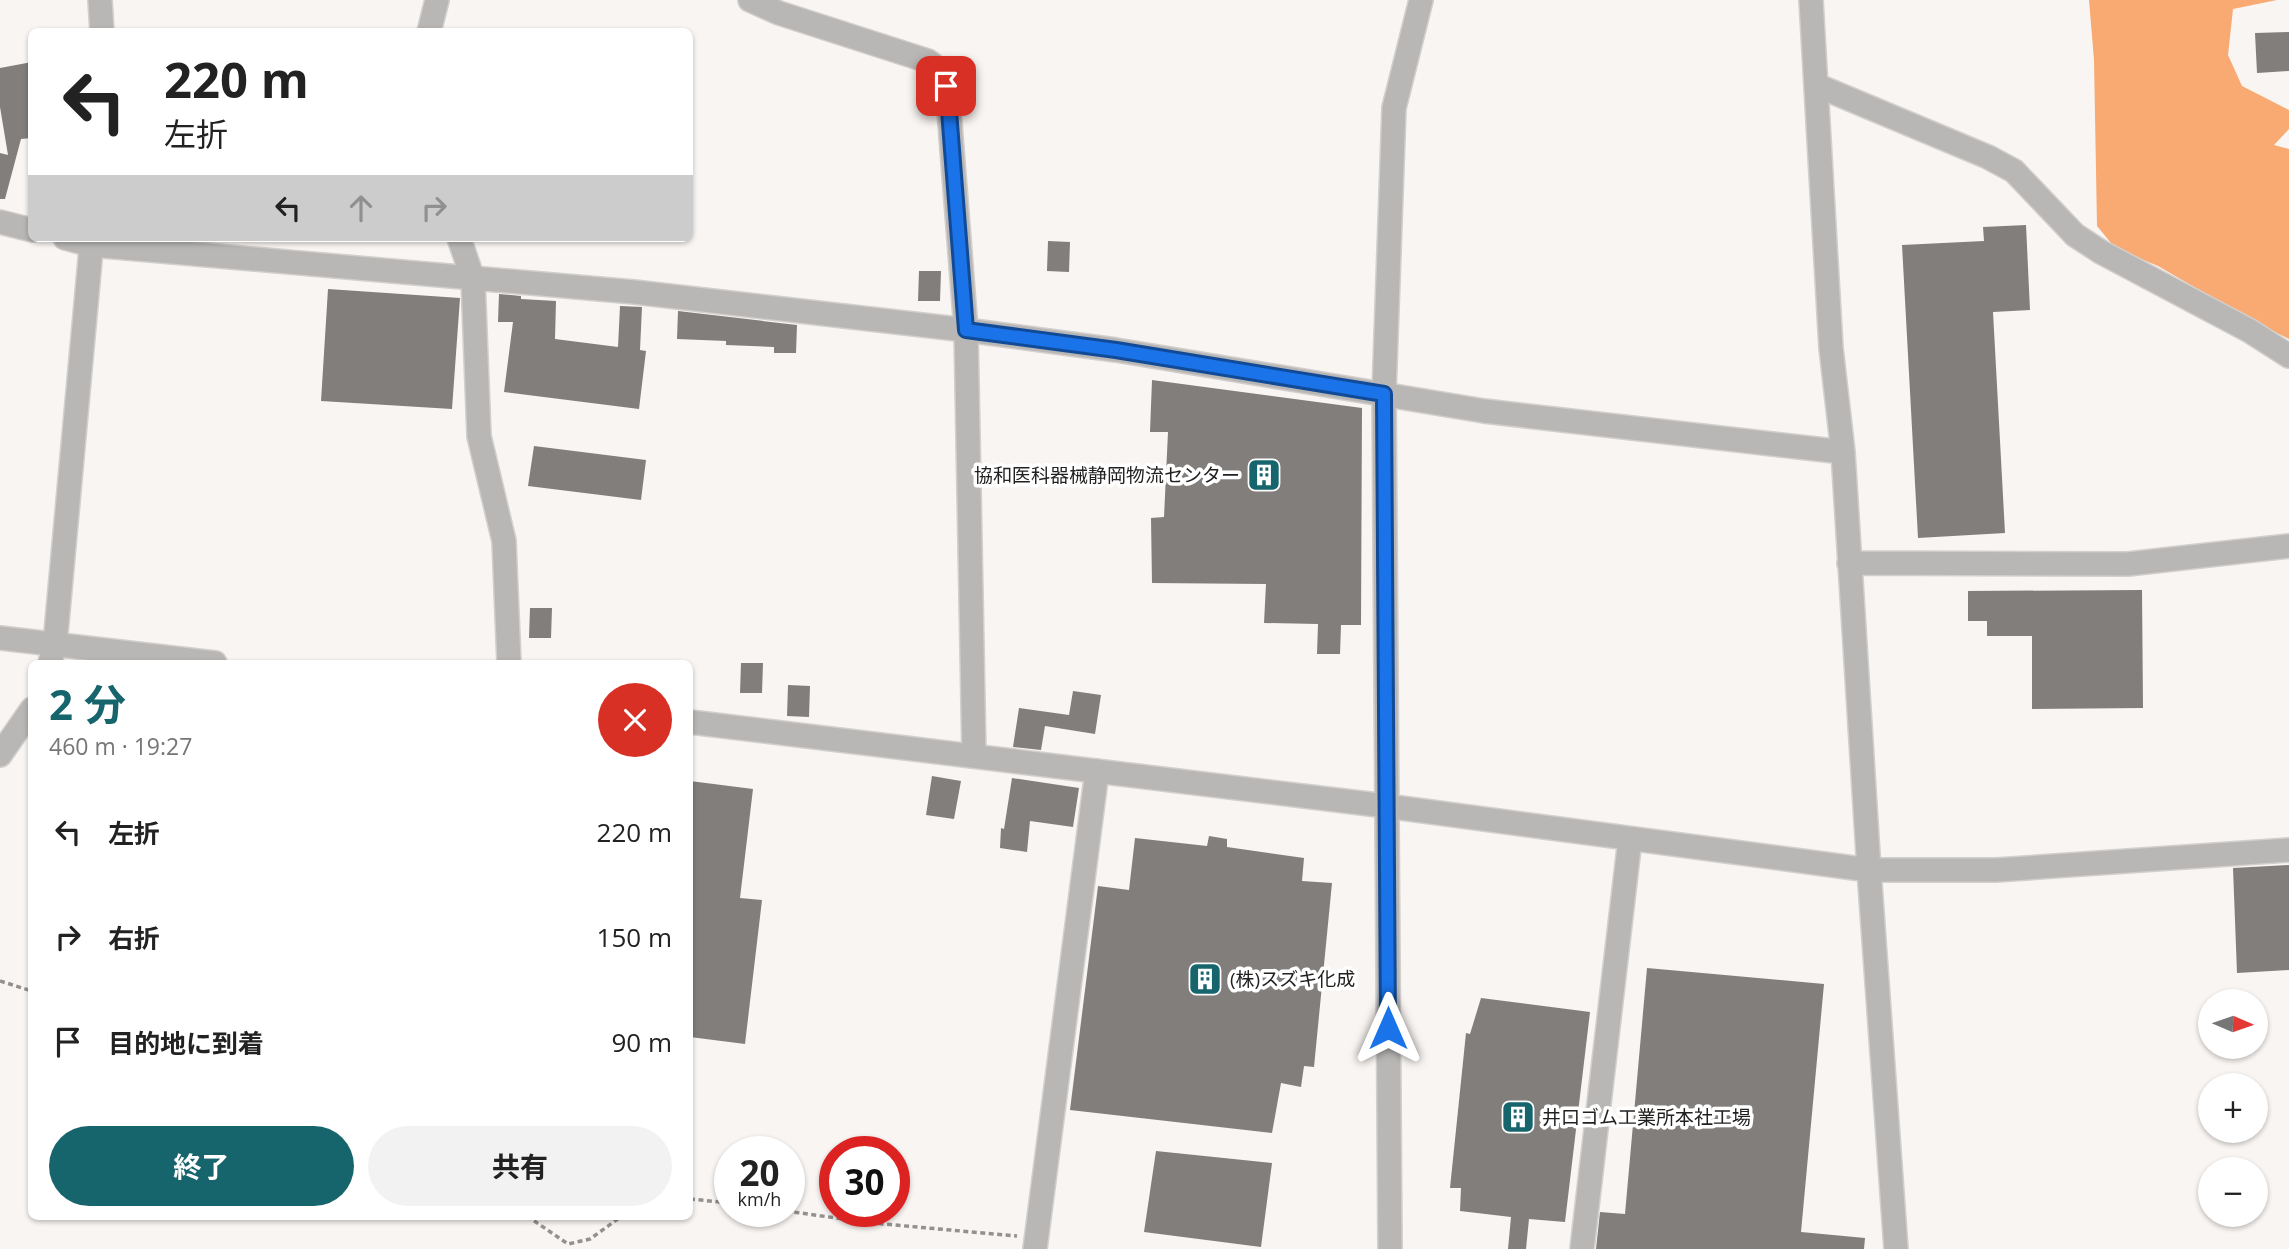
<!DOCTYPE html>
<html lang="ja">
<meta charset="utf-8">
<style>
body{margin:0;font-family:"Open Sans","Noto Sans JP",sans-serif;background:#f2f2f2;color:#222;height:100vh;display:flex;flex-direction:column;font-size:26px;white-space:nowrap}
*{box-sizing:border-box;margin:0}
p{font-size:23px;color:#767676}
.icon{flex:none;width:38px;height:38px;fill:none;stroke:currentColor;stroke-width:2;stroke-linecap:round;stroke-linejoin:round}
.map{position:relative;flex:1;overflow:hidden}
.side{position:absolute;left:28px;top:660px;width:665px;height:560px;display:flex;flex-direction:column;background:#fff;border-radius:10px;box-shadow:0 2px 5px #0004}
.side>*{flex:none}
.guide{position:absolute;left:28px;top:28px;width:665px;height:214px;border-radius:10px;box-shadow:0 2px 5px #0004;background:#fff;color:#222;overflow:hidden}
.needle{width:46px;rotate:92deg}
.buttons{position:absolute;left:2198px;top:989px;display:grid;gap:14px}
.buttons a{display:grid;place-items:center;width:70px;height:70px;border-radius:50%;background:#fff;box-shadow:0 2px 5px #0004;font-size:35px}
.speed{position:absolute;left:714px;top:1136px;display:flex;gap:14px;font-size:35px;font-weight:700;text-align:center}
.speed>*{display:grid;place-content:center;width:91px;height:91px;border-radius:50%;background:#fff;box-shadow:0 2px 5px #0004;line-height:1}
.speed small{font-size:18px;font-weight:400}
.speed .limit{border:10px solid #d22;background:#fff;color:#111}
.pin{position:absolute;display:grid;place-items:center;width:60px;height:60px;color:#fff;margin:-30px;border-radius:14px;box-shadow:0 4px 10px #0006}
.me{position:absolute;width:77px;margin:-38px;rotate:0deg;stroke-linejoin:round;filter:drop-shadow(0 0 5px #0008)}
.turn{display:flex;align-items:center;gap:24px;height:147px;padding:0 21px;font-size:32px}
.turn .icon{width:91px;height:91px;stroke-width:2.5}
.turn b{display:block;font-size:49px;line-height:60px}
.lanes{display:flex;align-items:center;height:66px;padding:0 21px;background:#0003;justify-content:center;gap:35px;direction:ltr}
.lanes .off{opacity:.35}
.round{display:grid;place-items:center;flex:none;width:74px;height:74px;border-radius:37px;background:#f2f2f2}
.headline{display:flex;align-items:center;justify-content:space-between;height:119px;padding:0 21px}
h1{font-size:42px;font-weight:700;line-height:52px;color:#16646c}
.primary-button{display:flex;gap:14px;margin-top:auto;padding:14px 21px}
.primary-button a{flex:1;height:80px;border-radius:42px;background:#16646c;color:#fff;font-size:28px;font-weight:700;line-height:80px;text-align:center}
.primary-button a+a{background:#f2f2f2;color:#222}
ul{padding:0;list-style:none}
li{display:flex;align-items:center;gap:21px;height:105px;padding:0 21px}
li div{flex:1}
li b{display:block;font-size:26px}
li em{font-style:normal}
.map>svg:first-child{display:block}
.forest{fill:#f8aa72}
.building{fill:#817e7c}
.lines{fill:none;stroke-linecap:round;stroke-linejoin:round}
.street-casing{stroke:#d2cfcc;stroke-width:26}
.path{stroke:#93918f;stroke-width:3.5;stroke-dasharray:5 3.5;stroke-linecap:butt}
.street{stroke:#b8b7b6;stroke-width:23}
.route-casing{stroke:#114b97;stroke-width:18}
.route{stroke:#1a73e8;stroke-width:12}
.labels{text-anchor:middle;stroke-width:7;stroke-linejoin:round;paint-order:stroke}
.poi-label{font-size:19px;fill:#222120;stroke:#fff;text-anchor:start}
</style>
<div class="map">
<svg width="2289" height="1249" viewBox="0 0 2289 1249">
<rect width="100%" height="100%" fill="#f9f5f2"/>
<path class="forest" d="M2089 0H2277L2233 9 2228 55 2242 86 2289 110V129L2274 145 2289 149V339L2251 320 2158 266 2115 248 2097 226 2094 60Z"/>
<path class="building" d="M2289 32V71L2257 73 2255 33Z
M32 62V138L21 139 5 199H0V153L8 155 0 107V68Z
M2026 225 2030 310 1993 312 2005 533 1918 538 1902 245 1984 241 1983 227Z
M1048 241 1070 242 1069 272 1047 271Z
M919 271H941L940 301H918Z
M328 289 460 298 452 409 321 401Z
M499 294 521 296V299L556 301 555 339 618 347 620 306 642 307 640 350 646 351 639 409 504 392 513 322H498Z
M678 311 797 325 796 353H774V347L726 345V341L677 339Z
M1152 380 1362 408 1361 625H1341L1340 654H1317L1318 624 1264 623 1266 584 1152 583 1151 518 1164 517 1168 432H1150Z
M534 446 646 460 641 500 528 486Z
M2142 590 2143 708 2032 709V636H1987V621H1968V591Z
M530 608H552L551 638H529Z
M741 663H763L762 693H740Z
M788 685 810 686 809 717 787 716Z
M1073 691 1101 695 1095 734 1045 726 1041 750 1013 747 1019 708 1069 715Z
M932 776 961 781 954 819 926 815Z
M1012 778 1079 788 1073 827 1030 821 1027 852 1000 848 1001 828 1004 829Z
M690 781 753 789 740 898 762 900 745 1044 690 1037Z
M1209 836 1227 839V847L1304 858 1302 881 1332 883 1314 1067 1304 1066 1301 1087 1281 1083 1272 1133 1070 1110 1098 886 1129 890 1135 838 1207 846Z
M2289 865V970L2237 973 2233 868Z
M1647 968 1824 984 1801 1232 1865 1238 1864 1249H1596L1600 1212 1625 1214Z
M1481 998 1590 1012 1565 1222 1529 1219 1526 1249H1508L1511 1217 1460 1211 1461 1188H1450L1466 1033 1470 1034Z
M1156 1151 1272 1163 1261 1247 1144 1232Z"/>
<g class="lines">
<defs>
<path id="street" d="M100 0 102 32
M750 0 779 13 928 61C941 69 945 83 948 98L966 330 974 756
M1811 0 1831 348 1843 452 1869 870 1896 1249
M429 32 437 0
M1816 85 1988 157 2014 171 2075 235 2101 252 2250 331 2289 356
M0 222 32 230
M65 238 92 245 634 292 966 330 1116 350 1484 411 1843 452
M459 238 473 279 479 436 504 541 509 663
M1849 563 2128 564 2289 546
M0 638 215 663
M50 663 55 644 92 238
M690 722 1386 806 1869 870H1996L2289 850
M0 755 32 709
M1035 1249 1097 771
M1390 1249 1384 394 1394 108 1421 0
M1582 1249 1630 839"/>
</defs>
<use href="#street" class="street-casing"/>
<path class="path" d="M0 981 32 991
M690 1199 730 1203
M786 1211 872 1223 1017 1236
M527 1216 568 1244 590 1239 622 1216"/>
<use href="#street" class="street"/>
</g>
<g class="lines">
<defs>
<path id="route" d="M946 86 948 98 966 330 1116 350 1384 394 1388 1028"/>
</defs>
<use href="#route" class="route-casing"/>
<use href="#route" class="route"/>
</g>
<defs>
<symbol id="building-square" viewBox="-11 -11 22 22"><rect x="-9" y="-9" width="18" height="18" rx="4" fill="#16646c" stroke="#fff"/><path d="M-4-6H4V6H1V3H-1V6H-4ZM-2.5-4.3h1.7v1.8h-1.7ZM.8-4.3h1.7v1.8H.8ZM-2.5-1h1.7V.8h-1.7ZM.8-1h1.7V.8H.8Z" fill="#fff"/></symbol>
</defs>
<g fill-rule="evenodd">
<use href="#building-square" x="1245" y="456" width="38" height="38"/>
<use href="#building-square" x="1186" y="960" width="38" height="38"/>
<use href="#building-square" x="1499" y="1098" width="38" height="38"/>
</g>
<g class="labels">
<g class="poi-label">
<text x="1240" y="482" text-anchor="end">協和医科器械静岡物流センター</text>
<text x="1230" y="986">(株)スズキ化成</text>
<text x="1542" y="1124">井口ゴム工業所本社工場</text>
</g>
</g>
</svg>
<div class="buttons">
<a><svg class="needle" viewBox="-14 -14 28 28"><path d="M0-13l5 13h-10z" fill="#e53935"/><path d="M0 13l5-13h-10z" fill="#767676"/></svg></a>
<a>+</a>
<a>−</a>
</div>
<div class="speed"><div>20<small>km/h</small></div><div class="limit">30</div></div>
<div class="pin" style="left:946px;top:86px;background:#d93025"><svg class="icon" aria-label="arrive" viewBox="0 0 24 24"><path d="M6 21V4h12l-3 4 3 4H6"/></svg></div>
<svg class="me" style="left:1388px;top:1028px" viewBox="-20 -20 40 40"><path d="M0-17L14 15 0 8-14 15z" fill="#1a73e8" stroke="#fff" stroke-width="4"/></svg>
<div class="guide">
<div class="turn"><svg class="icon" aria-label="left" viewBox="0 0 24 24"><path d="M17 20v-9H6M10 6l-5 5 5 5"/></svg><div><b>220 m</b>左折</div></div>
<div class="lanes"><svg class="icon" aria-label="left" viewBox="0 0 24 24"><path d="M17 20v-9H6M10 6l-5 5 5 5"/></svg><svg class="icon off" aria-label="ahead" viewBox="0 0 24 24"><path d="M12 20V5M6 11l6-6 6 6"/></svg><svg class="icon off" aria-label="right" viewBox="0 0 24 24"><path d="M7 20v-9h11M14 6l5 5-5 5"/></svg></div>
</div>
<section class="side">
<div class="headline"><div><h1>2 分</h1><p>460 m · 19:27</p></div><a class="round" style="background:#d93025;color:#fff"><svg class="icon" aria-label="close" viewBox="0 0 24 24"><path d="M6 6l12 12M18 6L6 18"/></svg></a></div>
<ul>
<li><svg class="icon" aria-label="left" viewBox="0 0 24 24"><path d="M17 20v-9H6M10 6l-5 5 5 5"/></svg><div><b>左折</b></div><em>220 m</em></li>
<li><svg class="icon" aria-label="right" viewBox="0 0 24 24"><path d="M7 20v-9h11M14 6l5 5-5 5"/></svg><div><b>右折</b></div><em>150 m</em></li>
<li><svg class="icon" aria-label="arrive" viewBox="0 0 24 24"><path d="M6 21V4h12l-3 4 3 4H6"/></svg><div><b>目的地に到着</b></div><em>90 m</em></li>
</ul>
<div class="primary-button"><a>終了</a><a>共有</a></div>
</section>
</div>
